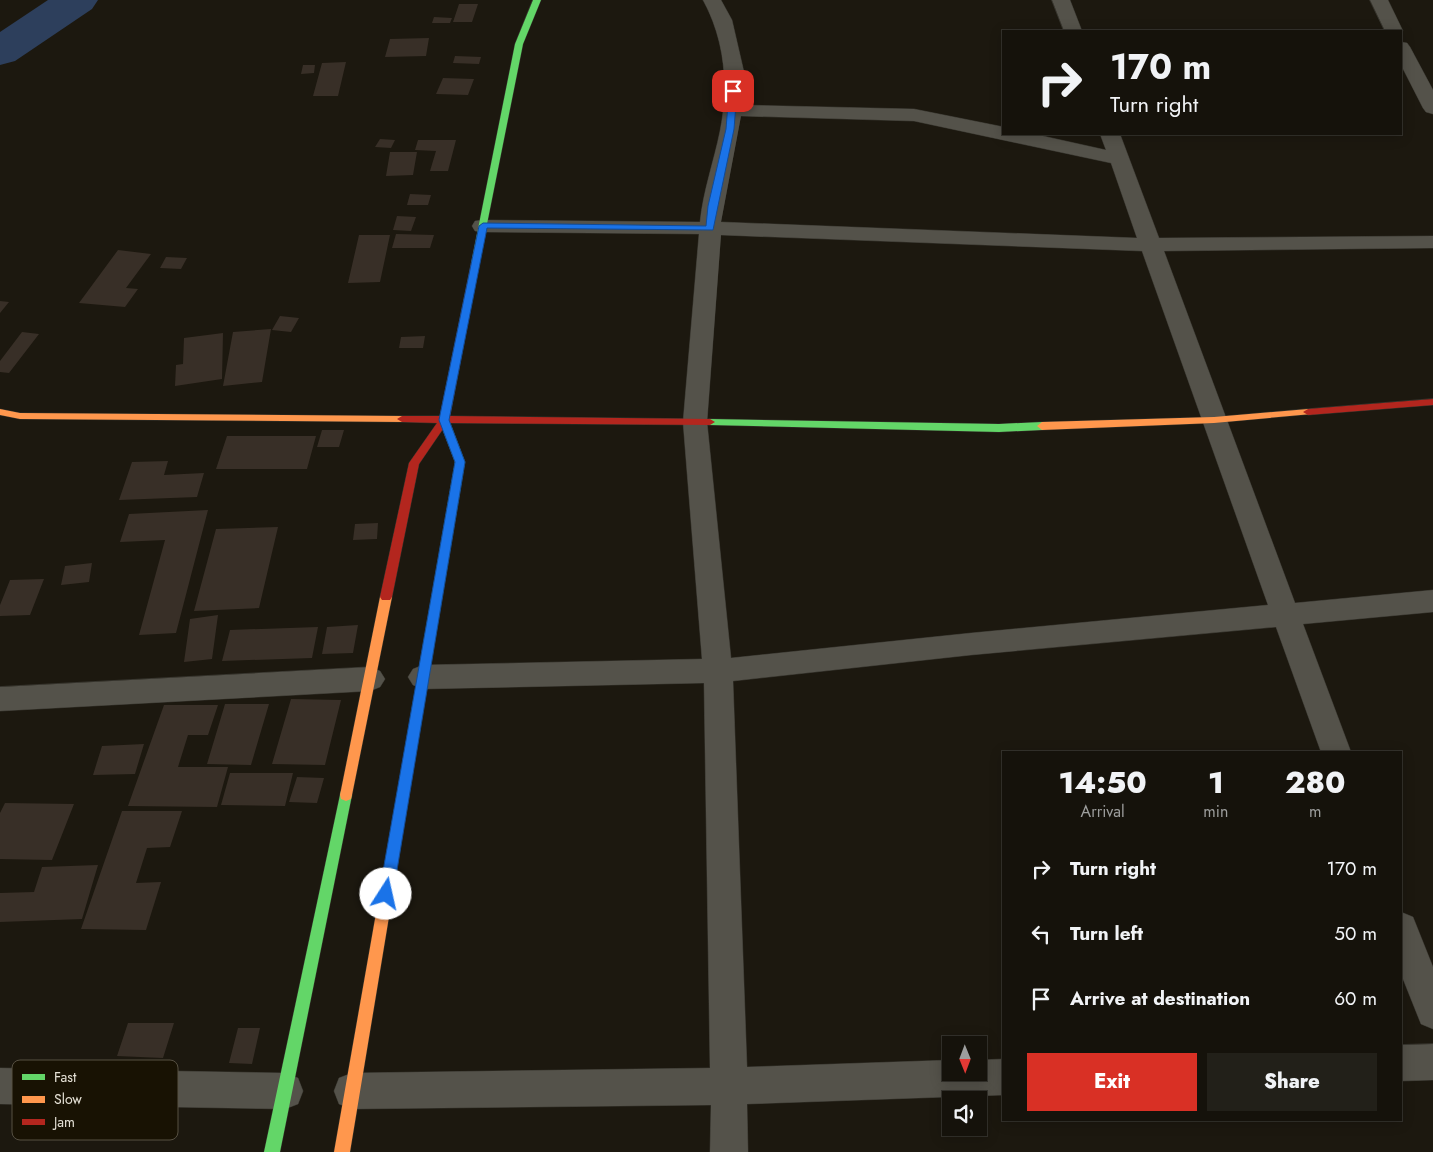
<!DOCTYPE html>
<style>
body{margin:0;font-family:Jost,sans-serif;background:#222019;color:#f1f3f6;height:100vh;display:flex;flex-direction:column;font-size:19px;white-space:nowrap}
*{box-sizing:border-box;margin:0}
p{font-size:16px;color:#9d9e9d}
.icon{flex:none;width:28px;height:28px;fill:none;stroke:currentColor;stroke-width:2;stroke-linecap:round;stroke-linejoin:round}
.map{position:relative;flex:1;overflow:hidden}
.sheet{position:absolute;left:1002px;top:751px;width:400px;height:370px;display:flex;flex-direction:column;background:#15120b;border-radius:0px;box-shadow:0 2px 12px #0003,0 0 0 1px #34322c}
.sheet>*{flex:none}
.guide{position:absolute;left:1002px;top:30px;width:400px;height:105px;border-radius:0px;box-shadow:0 2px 12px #0003,0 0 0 1px #34322c;background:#15120b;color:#f1f3f6;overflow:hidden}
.needle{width:32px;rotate:179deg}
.fabs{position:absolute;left:942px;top:1036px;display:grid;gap:10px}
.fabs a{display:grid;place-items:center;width:45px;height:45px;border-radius:0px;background:#15120b;box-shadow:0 2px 12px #0003,0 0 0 1px #34322c;font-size:25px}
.pin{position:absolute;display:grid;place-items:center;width:42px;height:42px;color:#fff;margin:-21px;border-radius:10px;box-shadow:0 2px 8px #0006}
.me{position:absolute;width:55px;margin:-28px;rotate:10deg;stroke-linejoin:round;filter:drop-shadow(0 0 4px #0008)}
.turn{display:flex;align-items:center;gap:18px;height:105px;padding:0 25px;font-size:22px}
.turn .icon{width:65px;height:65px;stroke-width:2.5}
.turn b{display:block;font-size:35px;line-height:42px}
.eta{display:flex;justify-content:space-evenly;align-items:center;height:85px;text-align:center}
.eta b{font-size:30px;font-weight:800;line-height:35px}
.action{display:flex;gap:10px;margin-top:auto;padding:10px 25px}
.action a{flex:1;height:58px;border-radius:0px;background:#d93025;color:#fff;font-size:20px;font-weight:800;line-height:58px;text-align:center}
.action a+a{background:#222019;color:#f1f3f6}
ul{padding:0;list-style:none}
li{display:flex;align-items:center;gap:15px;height:65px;padding:0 25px}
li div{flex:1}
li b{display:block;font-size:19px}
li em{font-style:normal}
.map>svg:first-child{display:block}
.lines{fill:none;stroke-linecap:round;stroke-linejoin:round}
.river{fill:#2d3f5c;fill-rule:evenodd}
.building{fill:#382f27}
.street-casing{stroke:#36342d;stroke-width:1}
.fast-casing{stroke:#36342d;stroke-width:1}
.slow-casing{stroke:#36342d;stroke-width:1}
.jam-casing{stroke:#36342d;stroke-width:1}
.street{fill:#54524a;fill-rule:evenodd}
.fast{fill:#63d668;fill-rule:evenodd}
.slow{fill:#ff974d;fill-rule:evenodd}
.jam{fill:#b3261e;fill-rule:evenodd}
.route{fill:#1a73e8;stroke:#114b97}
.key{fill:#181203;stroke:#565042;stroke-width:1}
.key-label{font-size:14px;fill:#e5e1d6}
</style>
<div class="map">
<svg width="1433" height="1152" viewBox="0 0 1433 1152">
<rect width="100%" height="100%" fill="#1c180f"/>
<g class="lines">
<path class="river" d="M48 0H98L92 9 15 61 0 65V32Z"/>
</g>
<path class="building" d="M459 4H478L472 22H453Z
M434 17 452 18 450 23H432Z
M429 38 426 56 385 57 390 39Z
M455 56 481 57 479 64 453 63Z
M346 62 338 96H313L322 63Z
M303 65H315L314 73 301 74Z
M443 78 474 79 468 95 436 94Z
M380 139 395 140 391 148 375 147Z
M418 140H456L448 171H430L436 151 415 150Z
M390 152H417L413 175 386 176Z
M410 194 431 195 428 205H407Z
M397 216 416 217 411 231 393 230Z
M396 234 434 235 430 248H392Z
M359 235H390L380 282 348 283Z
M118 250 151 254 126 288 138 289 125 307 79 303Z
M166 257 187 258 181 269 160 268Z
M0 301 9 302 0 313Z
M280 316 299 318 291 332 272 330Z
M271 329 262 382 223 386 233 332Z
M22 332 39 334 9 373 0 372V361Z
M223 333 222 379 175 386 176 365 183 364 184 338Z
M425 336 423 348H399L401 337Z
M322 430H344L339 447H317Z
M227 436H316L307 469H216Z
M168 461 164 475 204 473 197 497 119 500 132 462Z
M208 510 176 633 139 635 165 540 120 542 129 514Z
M378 523 377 539 353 540 355 524Z
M278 527 259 608 194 611 216 529Z
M92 563 89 582 61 585 65 566Z
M44 579 30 615 0 616V605L10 580Z
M218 615 212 659 184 662 190 619Z
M358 625 353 653 322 654 327 627Z
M318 627 312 658 222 661 230 630Z
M291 699 341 700 325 765 272 764Z
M225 704H269L251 765 207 764Z
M164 705H218L208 735H188L178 767H228L217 807 128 806Z
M144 744 135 774 93 775 102 746Z
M230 773H293L285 806 221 805Z
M297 777 324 778 317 803 289 802Z
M5 803 74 804 52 860 0 859V813Z
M122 811H182L170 847 147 848 136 883 161 882 146 930 81 929Z
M98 865 82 919 0 922V893L34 892 42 867Z
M128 1023H174L163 1058 117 1056Z
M238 1028H260L252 1064 229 1063Z"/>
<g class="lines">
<defs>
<path id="street" d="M703 0H721L732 20 744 72 742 105 914 109 1004 127V134H1034L1106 150 1100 134H1120L1159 238 1433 236V248L1164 251 1295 603 1433 590V612L1303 624 1351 752H1321L1276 627 971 655 733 681 747 1067 951 1060V1072H979V1060L1004 1059V1095L747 1104 748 1152H710L711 1105 352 1109 339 1104 334 1091 339 1078 352 1073 710 1068 704 683 423 689 413 685 408 677 413 669 423 665 702 659 683 422 699 234 483 232 475 231 472 226 475 221 483 220 700 222C703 191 714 161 720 131 729 86 725 40 703 0ZM741 116 914 121 1111 163 1137 238 721 222ZM721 235 1142 251 1268 605 971 633 731 658 707 422Z
M1052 0H1070L1082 31H1064Z
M1370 0H1388L1403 31 1401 33V31H1385Z
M1401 42 1407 43 1410 47 1433 90V114L1426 112 1423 108 1401 65Z
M370 667 380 671 385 679 380 687 370 691 0 711V687Z
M1401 912 1413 917 1433 967V1029L1421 1024 1401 974Z
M1433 1044V1080L1401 1081V1045Z
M0 1068 285 1073 298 1078 303 1091 298 1104 285 1109 0 1104Z"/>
<path id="fast" d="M533 0H541L523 44 479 264 475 267 471 264 515 44Z
M444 417 449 420 465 462 415 760 413 764 409 765 405 764 403 760 455 462 439 420Z
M710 419 999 424 1042 422 1047 426 1042 430 999 432 710 425 705 422Z
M346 789 351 791 352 795 280 1152H264L340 795 341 791Z"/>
<path id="slow" d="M0 409 20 413 402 416 407 419 402 422 20 419 0 415Z
M1308 409 1313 412 1312 414 1214 423 1042 430 1037 426 1042 422 1214 417Z
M386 593 390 594 392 597 352 795 351 799 346 801 341 799 340 795 380 597 382 594Z
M409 755 413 756 415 760 350 1152H334L403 760 405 756Z"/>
<path id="jam" d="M475 261 479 264 450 416 710 419 715 422 710 425 447 423 419 464 392 597 390 600H382L380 597 409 463 437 423 402 422 397 419 402 416H440L471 264Z
M1433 399V405L1308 415 1303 412 1308 409Z"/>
</defs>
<use href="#street" class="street-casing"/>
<use href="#fast" class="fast-casing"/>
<use href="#slow" class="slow-casing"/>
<use href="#jam" class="jam-casing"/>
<use href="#street" class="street"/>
<use href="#fast" class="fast"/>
<use href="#slow" class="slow"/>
<use href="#jam" class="jam"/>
</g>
<path class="route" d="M733 89 737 91 734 129 713 230 487 228 449 420 465 462 393 894 391 898 386 900 381 898 379 894 455 462 439 420 479 226 483 223 706 226 708 206 726 129 729 91Z"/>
<rect x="12" y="1060" width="166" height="80" rx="8" class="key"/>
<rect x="22" y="1074" width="23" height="6" fill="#63d668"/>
<rect x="22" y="1096" width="23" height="7" fill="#ff974d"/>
<rect x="22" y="1119" width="23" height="6" fill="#b3261e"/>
<g class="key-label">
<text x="54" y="1082">Fast</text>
<text x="54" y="1104">Slow</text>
<text x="54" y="1127">Jam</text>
</g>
</svg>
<div class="fabs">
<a><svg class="needle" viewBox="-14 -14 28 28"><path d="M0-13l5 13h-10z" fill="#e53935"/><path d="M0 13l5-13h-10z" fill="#9d9e9d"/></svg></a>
<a><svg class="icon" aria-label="sound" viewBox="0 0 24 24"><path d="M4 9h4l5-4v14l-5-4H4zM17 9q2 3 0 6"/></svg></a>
</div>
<div class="pin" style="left:733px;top:91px;background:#d93025"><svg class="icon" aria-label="arrive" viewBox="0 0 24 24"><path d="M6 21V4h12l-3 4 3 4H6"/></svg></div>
<svg class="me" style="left:386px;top:894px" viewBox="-20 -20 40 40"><circle r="19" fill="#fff"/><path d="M0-13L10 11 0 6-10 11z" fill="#1a73e8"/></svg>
<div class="guide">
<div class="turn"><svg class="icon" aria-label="right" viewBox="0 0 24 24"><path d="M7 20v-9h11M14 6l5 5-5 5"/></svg><div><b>170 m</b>Turn right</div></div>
</div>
<section class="sheet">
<div class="eta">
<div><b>14:50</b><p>Arrival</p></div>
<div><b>1</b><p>min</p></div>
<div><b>280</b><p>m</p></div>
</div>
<ul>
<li><svg class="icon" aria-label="right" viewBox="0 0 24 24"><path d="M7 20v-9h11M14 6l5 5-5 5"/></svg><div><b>Turn right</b></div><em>170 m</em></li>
<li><svg class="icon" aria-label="left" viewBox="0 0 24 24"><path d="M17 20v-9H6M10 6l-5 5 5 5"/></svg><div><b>Turn left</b></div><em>50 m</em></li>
<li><svg class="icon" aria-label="arrive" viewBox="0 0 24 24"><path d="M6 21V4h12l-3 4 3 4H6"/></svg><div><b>Arrive at destination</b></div><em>60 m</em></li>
</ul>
<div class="action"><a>Exit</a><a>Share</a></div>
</section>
</div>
